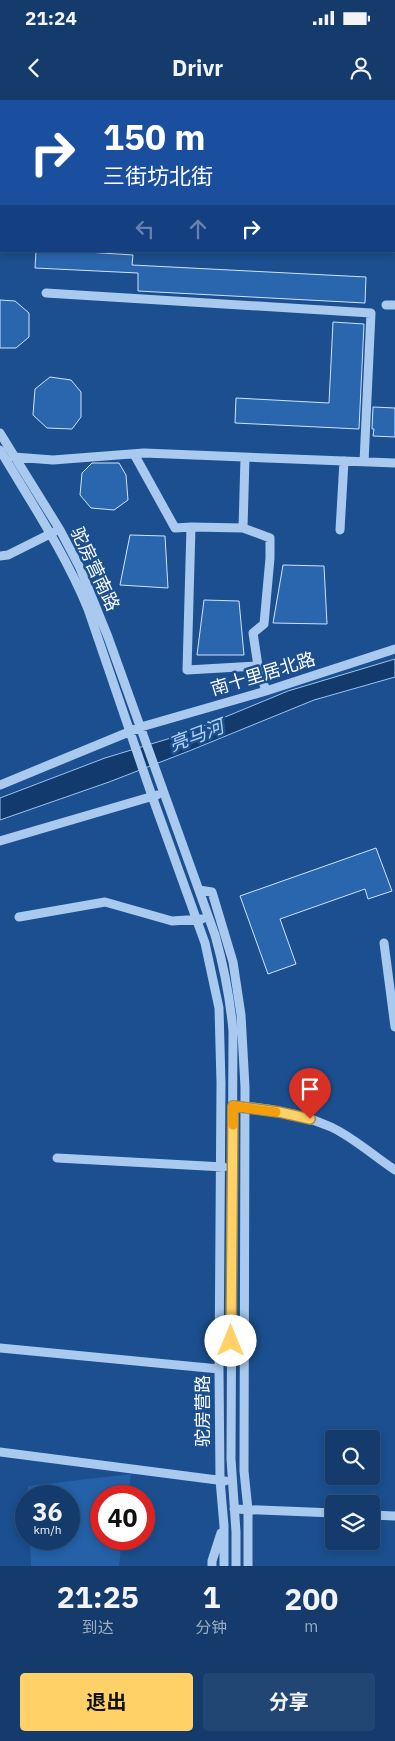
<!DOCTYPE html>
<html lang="zh">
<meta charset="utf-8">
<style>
body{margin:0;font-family:"IBM Plex Sans","Noto Sans SC",sans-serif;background:#214673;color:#f1f3f6;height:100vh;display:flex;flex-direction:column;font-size:19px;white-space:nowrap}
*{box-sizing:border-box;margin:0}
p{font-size:16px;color:#9dadc1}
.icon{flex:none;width:28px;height:28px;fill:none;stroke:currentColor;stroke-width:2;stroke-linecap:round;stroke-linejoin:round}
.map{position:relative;height:1466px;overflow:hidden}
.drawer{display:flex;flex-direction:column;background:#143b6b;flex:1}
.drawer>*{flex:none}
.banner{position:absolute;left:0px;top:0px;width:395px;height:152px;box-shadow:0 2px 8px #0003,0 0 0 1px #33557e;background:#1a4fa0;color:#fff;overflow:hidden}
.controls{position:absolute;left:325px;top:1330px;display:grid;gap:10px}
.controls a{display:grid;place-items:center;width:55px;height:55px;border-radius:5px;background:#143b6b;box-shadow:0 2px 8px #0003,0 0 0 1px #33557e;font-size:25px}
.speed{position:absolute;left:15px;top:1385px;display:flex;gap:10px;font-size:25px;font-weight:700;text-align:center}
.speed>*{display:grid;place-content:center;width:65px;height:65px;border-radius:50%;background:#143b6b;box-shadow:0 2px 8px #0003,0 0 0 1px #33557e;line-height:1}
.speed small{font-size:12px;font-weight:400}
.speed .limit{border:8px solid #d22;background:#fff;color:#111}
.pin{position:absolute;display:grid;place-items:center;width:42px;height:42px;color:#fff;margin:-51px -21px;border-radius:50% 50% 50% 0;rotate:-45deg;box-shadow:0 0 5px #0007}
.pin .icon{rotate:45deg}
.me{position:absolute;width:55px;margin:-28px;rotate:0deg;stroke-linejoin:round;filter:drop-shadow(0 0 4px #0008)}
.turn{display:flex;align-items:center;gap:18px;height:105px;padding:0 20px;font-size:22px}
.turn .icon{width:65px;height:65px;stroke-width:2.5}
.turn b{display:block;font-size:35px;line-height:42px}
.lanes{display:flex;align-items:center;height:48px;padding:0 20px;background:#0003;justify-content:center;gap:25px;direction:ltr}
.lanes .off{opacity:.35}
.eta{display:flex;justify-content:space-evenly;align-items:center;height:85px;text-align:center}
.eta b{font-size:30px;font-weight:700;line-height:35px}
.button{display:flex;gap:10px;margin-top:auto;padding:10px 20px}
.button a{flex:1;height:58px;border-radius:5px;background:#ffd166;color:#111;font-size:20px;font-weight:700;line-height:58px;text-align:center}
.button a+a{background:#214673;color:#f1f3f6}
.status{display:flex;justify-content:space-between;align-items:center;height:35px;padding:0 25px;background:#143b6b;direction:ltr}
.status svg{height:14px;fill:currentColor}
header{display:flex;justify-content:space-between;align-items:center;height:65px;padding:0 20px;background:#143b6b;font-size:22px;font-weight:700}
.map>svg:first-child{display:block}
.green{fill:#2461a8}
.water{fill:#123a6d;stroke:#9cc4f0}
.building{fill:#2a66ad;stroke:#cfe3fa}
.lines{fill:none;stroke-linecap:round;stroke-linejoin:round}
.minor{stroke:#a9c9ee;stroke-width:9}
.route-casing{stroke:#a68842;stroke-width:12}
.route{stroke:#ffd166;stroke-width:9}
.slow{stroke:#f59e0b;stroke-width:9}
.labels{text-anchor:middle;stroke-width:5;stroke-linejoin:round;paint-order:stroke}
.street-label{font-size:18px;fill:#fff;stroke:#1b4f8f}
.water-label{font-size:19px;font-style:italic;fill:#b5d3f5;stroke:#1b4f8f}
</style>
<div class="status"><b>21:24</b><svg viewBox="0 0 49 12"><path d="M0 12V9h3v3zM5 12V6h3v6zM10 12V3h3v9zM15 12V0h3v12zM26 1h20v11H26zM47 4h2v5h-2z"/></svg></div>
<header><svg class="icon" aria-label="back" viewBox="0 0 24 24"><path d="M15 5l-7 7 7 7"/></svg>Drivr<svg class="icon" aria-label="person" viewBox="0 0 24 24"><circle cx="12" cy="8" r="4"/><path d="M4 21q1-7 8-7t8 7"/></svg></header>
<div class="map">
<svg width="395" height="1466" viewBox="0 0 395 1466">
<rect width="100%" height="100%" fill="#1b4f8f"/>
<path class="green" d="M131 1374 128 1396H101V1439H122L119 1466H31L30 1439H69V1396H28V1386Z"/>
<path class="water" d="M395 559V577L314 600 189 651 109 682 0 720V698L105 658 184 634 288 591Z"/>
<path class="building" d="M36 151H71L133 155 132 165 366 177 365 203 138 191V173L35 168Z
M0 200 15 201 29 213V237L16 248H0Z
M333 222 364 224 359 329 235 323 236 298 329 303Z
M50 277 71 280 81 292V317L72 329 47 328 33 315 35 289Z
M373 307 395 308V337L373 336 374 329H372Z
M92 363H119L126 375 128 400 114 410 91 408 80 395 82 373Z
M130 435 165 436 168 488 120 485Z
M283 465 324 466 327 524 273 523Z
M204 500 239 501 244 555H197Z
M376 748 392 791 368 799 365 789 280 819 296 864 268 874 240 796Z"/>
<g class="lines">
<path class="minor" d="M53 1V0
M263 1V0
M0 46H1
M46 193 371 213 364 362
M386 205H395
M0 333 60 430 80 468 108 537 215 835C224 867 230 898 233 931L231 1359 236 1432V1466
M0 350C31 402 65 453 88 509L152 696 205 843 219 908 221 983 219 1269 220 1380 224 1426V1466
M134 354 175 428 191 427 187 570 258 566 266 591
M14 357 53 360 144 353 395 363
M191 427 243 428 270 438V458L264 524 253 533 258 566
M243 428 245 358
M340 430 344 361
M0 456 8 455 54 432
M0 685 141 627 266 591 395 549
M0 741 157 695
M199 790 212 792 233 862 241 915 245 987 244 1371 248 1410V1466
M19 817 105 802 172 821 202 819
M384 843 395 927
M241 1006C271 1008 304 1015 331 1027 353 1037 375 1057 395 1070
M57 1058 224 1067
M0 1248 219 1269
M0 1352 225 1381
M234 1409 334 1413
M371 1415 395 1416
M212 1466V1461L221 1433"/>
</g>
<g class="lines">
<defs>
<path id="route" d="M231 1241 233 1006 279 1012 310 1019"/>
</defs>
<use href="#route" class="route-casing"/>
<use href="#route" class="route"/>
<path class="slow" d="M233 1025V1006L276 1012"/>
</g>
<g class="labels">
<g class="street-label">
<text transform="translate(95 469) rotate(65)" y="6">驼房营南路</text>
<text transform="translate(263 574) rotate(-17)" y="6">南十里居北路</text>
<text transform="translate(203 1311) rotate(-90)" y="6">驼房营路</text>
</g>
<g class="water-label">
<text transform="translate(196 635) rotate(-21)" y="7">亮马河</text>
</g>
</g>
</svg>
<div class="controls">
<a><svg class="icon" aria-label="search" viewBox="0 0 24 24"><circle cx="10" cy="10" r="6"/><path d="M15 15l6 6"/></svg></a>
<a><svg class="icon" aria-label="layers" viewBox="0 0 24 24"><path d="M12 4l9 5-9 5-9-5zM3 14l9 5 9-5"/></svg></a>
</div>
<div class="speed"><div>36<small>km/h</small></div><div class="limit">40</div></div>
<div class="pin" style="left:310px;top:1019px;background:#d93025"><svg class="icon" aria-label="arrive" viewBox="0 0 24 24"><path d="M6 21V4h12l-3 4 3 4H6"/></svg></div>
<svg class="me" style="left:231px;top:1241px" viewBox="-20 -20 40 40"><circle r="19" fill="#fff"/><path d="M0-13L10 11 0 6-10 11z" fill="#ffd166"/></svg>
<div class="banner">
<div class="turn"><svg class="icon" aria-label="right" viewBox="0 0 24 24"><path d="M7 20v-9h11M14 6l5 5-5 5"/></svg><div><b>150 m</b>三街坊北街</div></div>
<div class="lanes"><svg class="icon off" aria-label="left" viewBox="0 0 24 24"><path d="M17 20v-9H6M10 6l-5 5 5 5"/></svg><svg class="icon off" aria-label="ahead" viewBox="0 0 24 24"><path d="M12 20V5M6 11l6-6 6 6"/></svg><svg class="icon" aria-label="right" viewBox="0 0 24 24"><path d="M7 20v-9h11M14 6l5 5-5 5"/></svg></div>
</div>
</div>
<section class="drawer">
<div class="eta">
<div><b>21:25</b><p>到达</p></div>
<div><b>1</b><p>分钟</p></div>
<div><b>200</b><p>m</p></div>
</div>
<div class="button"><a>退出</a><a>分享</a></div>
</section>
